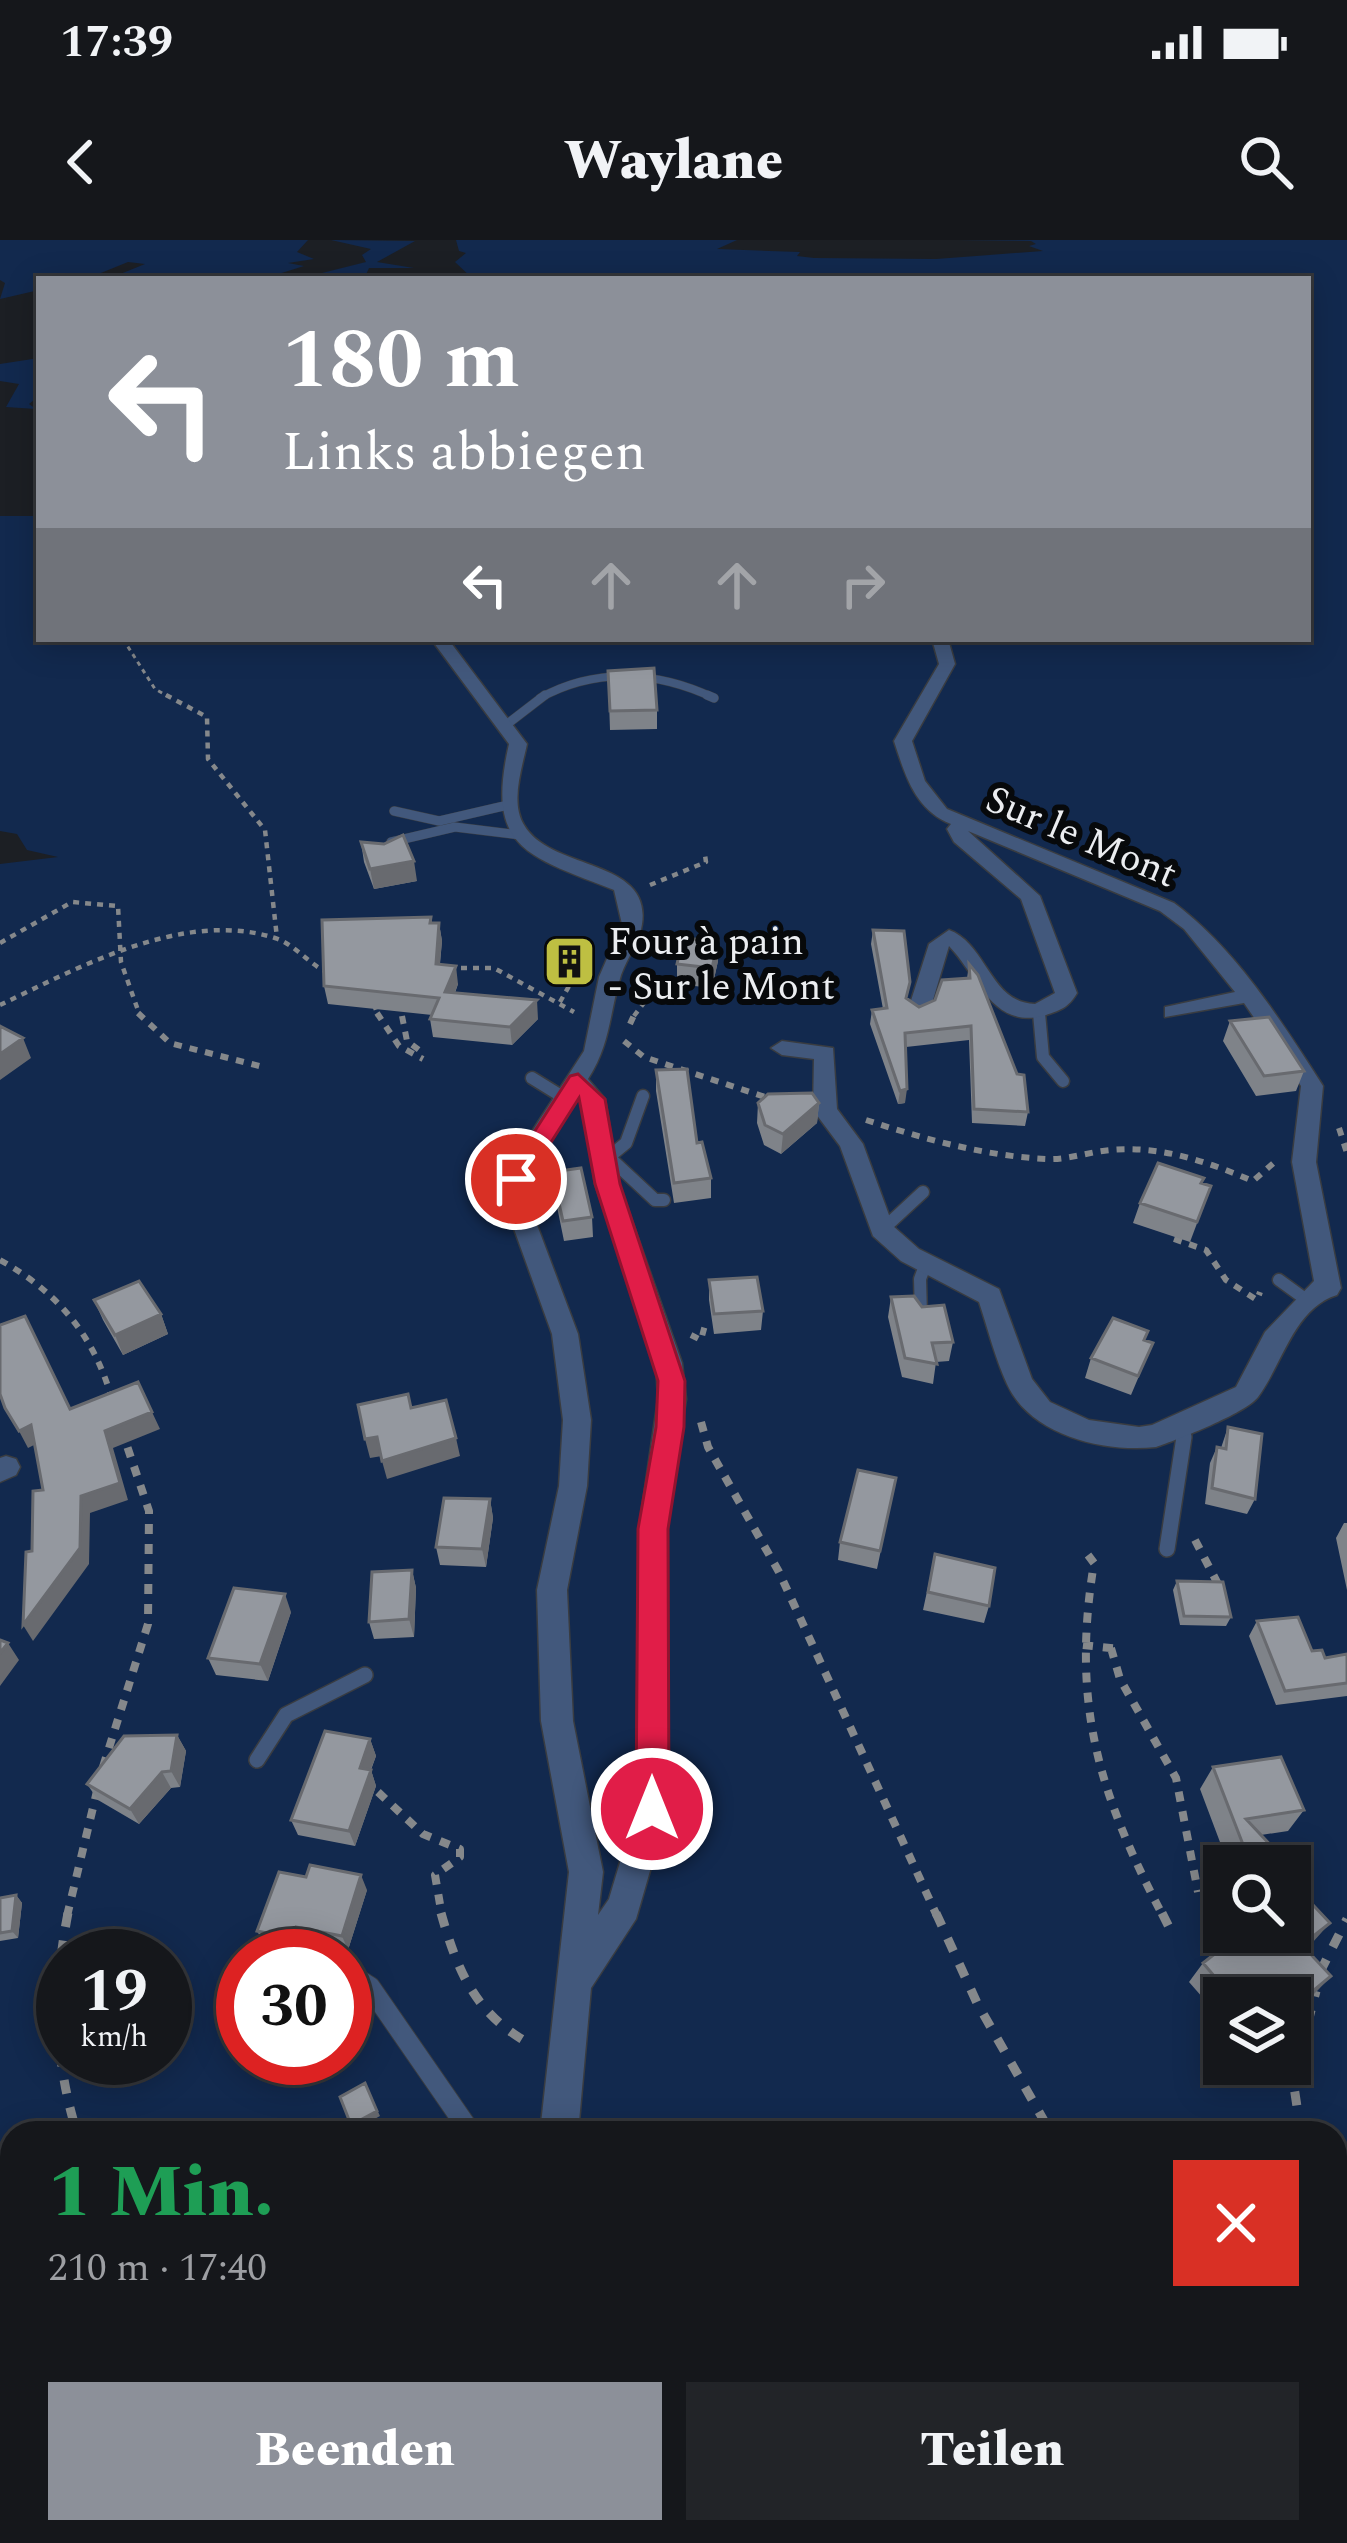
<!DOCTYPE html>
<html lang="de">
<meta charset="utf-8">
<style>
body{margin:0;font-family:Spectral,serif;background:#222428;color:#f1f3f6;height:100vh;display:flex;flex-direction:column;font-size:45px;white-space:nowrap}
*{box-sizing:border-box;margin:0}
p{font-size:39px;color:#9d9fa3}
.icon{flex:none;width:66px;height:66px;fill:none;stroke:currentColor;stroke-width:2;stroke-linecap:round;stroke-linejoin:round}
.map{position:relative;flex:1;overflow:hidden}
.panel{position:absolute;left:0px;top:1881px;width:1347px;height:423px;display:flex;flex-direction:column;background:#15171b;border-radius:36px 36px 0 0;box-shadow:0 6px 30px #0003,0 0 0 3px #34363a}
.panel>*{flex:none}
.banner{position:absolute;left:36px;top:36px;width:1275px;height:366px;border-radius:0px;box-shadow:0 6px 30px #0003,0 0 0 3px #34363a;background:#8c9099;color:#fff;overflow:hidden}
.tools{position:absolute;left:1203px;top:1605px;display:grid;gap:24px}
.tools a{display:grid;place-items:center;width:108px;height:108px;border-radius:0px;background:#15171b;box-shadow:0 6px 30px #0003,0 0 0 3px #34363a;font-size:60px}
.speed{position:absolute;left:36px;top:1689px;display:flex;gap:24px;font-size:60px;font-weight:700;text-align:center}
.speed>*{display:grid;place-content:center;width:156px;height:156px;border-radius:50%;background:#15171b;box-shadow:0 6px 30px #0003,0 0 0 3px #34363a;line-height:1}
.speed small{font-size:30px;font-weight:400}
.speed .limit{border:18px solid #d22;background:#fff;color:#111}
.pin{position:absolute;display:grid;place-items:center;width:102px;height:102px;color:#fff;margin:-51px;border:6px solid #fff;border-radius:50%;box-shadow:0 3px 12px #0007}
.me{position:absolute;width:132px;margin:-66px;rotate:0deg;stroke-linejoin:round;filter:drop-shadow(0 0 9px #0008)}
.turn{display:flex;align-items:center;gap:42px;height:252px;padding:0 48px;font-size:54px}
.turn .icon{width:156px;height:156px;stroke-width:2.5}
.turn b{display:block;font-size:84px;line-height:102px}
.lanes{display:flex;align-items:center;height:114px;padding:0 48px;background:#0003;justify-content:center;gap:60px;direction:ltr}
.lanes .off{opacity:.35}
.round{display:grid;place-items:center;flex:none;width:126px;height:126px;border-radius:0px;background:#222428}
.head{display:flex;align-items:center;justify-content:space-between;height:204px;padding:0 48px}
h1{font-size:72px;font-weight:800;line-height:90px;color:#1e9e55}
.button{display:flex;gap:24px;margin-top:auto;padding:24px 48px}
.button a{flex:1;height:138px;border-radius:0px;background:#8c9099;color:#fff;font-size:48px;font-weight:800;line-height:138px;text-align:center}
.button a+a{background:#222428;color:#f1f3f6}
.status{display:flex;justify-content:space-between;align-items:center;height:84px;padding:0 60px;background:#15171b;direction:ltr}
.status svg{height:33px;fill:currentColor}
header{display:flex;justify-content:space-between;align-items:center;height:156px;padding:0 48px;background:#15171b;font-size:54px;font-weight:800}
.map>svg:first-child{display:block}
.green{fill:#12294e;fill-rule:evenodd}
.lines{fill:none;stroke-linecap:round;stroke-linejoin:round}
.lane-far4-casing{stroke:#393c41;stroke-width:9}
.lane-far3-casing{stroke:#393c41;stroke-width:10}
.lane-far2-casing{stroke:#393c41;stroke-width:15}
.lane-far1-casing{stroke:#393c41;stroke-width:18}
.lane-casing{stroke:#393c41;stroke-width:22}
.street-casing{stroke:#393c41;stroke-width:3}
.path-far4{stroke:#85888b;stroke-width:3;stroke-dasharray:4.5 4.5;stroke-linecap:butt}
.path-far3{stroke:#85888b;stroke-width:4.5;stroke-dasharray:6 6;stroke-linecap:butt}
.path-far2{stroke:#85888b;stroke-width:6;stroke-dasharray:8 8;stroke-linecap:butt}
.path-far1{stroke:#85888b;stroke-width:8;stroke-dasharray:10 10;stroke-linecap:butt}
.path{stroke:#85888b;stroke-width:9;stroke-dasharray:14 14;stroke-linecap:butt}
.lane-far4{stroke:#42587c;stroke-width:8}
.lane-far3{stroke:#42587c;stroke-width:9}
.lane-far2{stroke:#42587c;stroke-width:12}
.lane-far1{stroke:#42587c;stroke-width:15}
.lane{stroke:#42587c;stroke-width:20}
.street{fill:#42587c;fill-rule:evenodd}
.wall{fill:#7f8389}
.shaded-wall{fill:#686a6f}
.building{fill:#94989f;stroke:#686a6f;stroke-width:3}
.route{fill:#e11d48;stroke:#92132f;stroke-width:3}
.labels{text-anchor:middle;stroke-width:12;stroke-linejoin:round;paint-order:stroke}
.far-street-label{font-size:39px;fill:#ebedf0;stroke:#07090b}
.far-poi-label{font-size:39px;fill:#ebedf0;stroke:#07090b;text-anchor:start}
</style>
<div class="status"><b>17:39</b><svg viewBox="0 0 49 12"><path d="M0 12V9h3v3zM5 12V6h3v6zM10 12V3h3v9zM15 12V0h3v12zM26 1h20v11H26zM47 4h2v5h-2z"/></svg></div>
<header><svg class="icon" aria-label="back" viewBox="0 0 24 24"><path d="M15 5l-7 7 7 7"/></svg>Waylane<svg class="icon" aria-label="search" viewBox="0 0 24 24"><circle cx="10" cy="10" r="6"/><path d="M15 15l6 6"/></svg></header>
<div class="map">
<svg width="1347" height="2303" viewBox="0 0 1347 2303">
<rect width="100%" height="100%" fill="#1c1f24"/>
<path class="green" d="M0 0H308L297 12 314 19 288 23 304 26 272 36H286L282 39H108L145 24 128 22 86 39H39V50L0 59 5 43 0 40Z
M331 0 415 1 377 22 414 28H369L364 39H298L366 22 362 15 371 9Z
M456 0H737L717 9 800 12 797 16 814 18 936 19 1043 11 1029 6 1036 4 1031 1 957 0H1347V2303H0V624L58 617 27 610 17 594 0 591V276H39V399H1308V39H473L455 22 466 13 459 11ZM1224 1626H1290V1692H1224ZM63 1716H165V1818H63ZM243 1716H345V1818H243ZM1224 1758H1290V1824H1224ZM12 1893H1335V2292H12Z
M39 118V156L29 164 36 169 6 167 19 144 0 141V124Z"/>
<g class="lines">
<defs>
<path id="lane-far4" d="M540 458C596 427 657 431 714 458"/>
<path id="lane-far3" d="M707 455 714 458
M506 485 545 455
M394 571 439 581 508 565
M391 602 455 587 520 595
M1039 770 1040 776"/>
<path id="lane-far2" d="M1039 773 1043 817 1063 841
M532 838 566 859
M611 919 655 960H664
M604 921 626 903 643 856
M882 990 923 952
M1279 1040 1308 1061
M921 1075 920 1039 926 1023"/>
<path id="lane-far1" d="M1167 1309 1184 1197 1180 1184
M257 1520 286 1475 365 1435"/>
<path id="lane" d="M345 1731 370 1747 471 1893"/>
<path id="street" d="M431 399H448L527 504C522 528 510 562 524 585 550 631 652 618 642 684 640 701 627 718 621 735 609 774 611 803 588 839L605 859 619 944 682 1123 686 1159 667 1289 668 1569 636 1679 591 1748 578 1893H540L569 1632 541 1481 537 1350 559 1246 563 1180 552 1094 501 953 516 916 584 811 599 737 622 684 614 650C527 615 485 610 509 504ZM578 856 583 861 595 944 656 1123 658 1159 639 1289 636 1569 609 1659 598 1675 603 1632 573 1481 567 1350 587 1246 591 1180 578 1094 525 953 540 917Z
M932 399H948L955 424 912 501 925 541 947 569 1174 663C1236 709 1282 782 1323 846L1316 922 1341 1048 1337 1055C1294 1068 1282 1125 1258 1157 1246 1173 1177 1200 1156 1207 1104 1213 1030 1195 1007 1144 995 1118 988 1089 979 1062L901 1021 873 996 840 906 813 870 814 819 782 815 771 808 782 801 833 808 837 869 863 904 893 986 919 1009 999 1049 1032 1139 1050 1162 1089 1180 1139 1187 1152 1185 1236 1147 1265 1092 1314 1041 1292 922 1301 846 1244 763 1165 777V767L1235 752 1184 689 1160 671 968 591 1040 656 1077 753C1069 767 1061 770 1046 775 993 791 978 736 949 706L930 770 919 777 908 770 929 704 949 690C987 704 990 763 1035 764L1055 753 1021 659 954 602 947 589 951 584C915 570 905 535 894 501L939 424Z
M6 1216 16 1219 20 1227 16 1235 0 1242V1218Z
M0 2276 12 2281V2292H20L24 2303H0Z
M542 2292H584V2303H542Z"/>
</defs>
<use href="#lane-far4" class="lane-far4-casing"/>
<use href="#lane-far3" class="lane-far3-casing"/>
<use href="#lane-far2" class="lane-far2-casing"/>
<use href="#lane-far1" class="lane-far1-casing"/>
<use href="#lane" class="lane-casing"/>
<use href="#street" class="street-casing"/>
<path class="path-far4" d="M123 399 155 449 171 458"/>
<path class="path-far3" d="M166 455 207 477 208 519 265 590 277 698
M650 645 706 622 705 615
M0 703 72 662 118 666 121 722 140 776
M449 728H494L574 772
M560 762 578 730
M374 764 378 776
M0 765C80 727 184 669 275 698 295 704 309 725 329 733
M634 776 658 744"/>
<path class="path-far2" d="M138 773 170 803 263 827
M377 773 399 806 423 819
M402 776 407 801 419 810
M630 784 635 773
M624 801 644 817 771 859
M866 880C924 899 985 916 1046 919 1068 920 1088 912 1110 910 1160 905 1208 922 1253 941L1277 920
M1339 888 1347 913
M1174 999 1206 1010 1226 1040 1257 1060 1260 1052
M0 1020C56 1051 93 1094 111 1156
M691 1095 701 1100 705 1085"/>
<path class="path-far1" d="M701 1182 708 1207 779 1332 937 1676
M1195 1300 1219 1346
M1088 1315 1094 1323C1071 1463 1098 1552 1163 1676
M1083 1405 1119 1409
M1111 1408 1120 1439 1176 1538 1198 1652
M103 1527 148 1384 149 1271 124 1197
M378 1552 423 1594 460 1609V1617L435 1635 442 1676
M67 1676 97 1551"/>
<path class="path" d="M68 1673C53 1750 54 1819 77 1893
M441 1673C458 1733 476 1775 532 1805
M936 1673 977 1763 1051 1893
M1162 1673 1174 1697
M1320 1732 1347 1679
M1301 1893 1293 1840 1316 1751
M1335 1992V2038
M1335 2240 1347 2257
M214 2292 217 2303
M1293 2292 1296 2303"/>
<use href="#lane-far4" class="lane-far4"/>
<use href="#lane-far3" class="lane-far3"/>
<use href="#lane-far2" class="lane-far2"/>
<use href="#lane-far1" class="lane-far1"/>
<use href="#lane" class="lane"/>
<use href="#street" class="street"/>
</g>
<path class="wall" d="M608 431 657 470V489L610 490Z
M361 602 384 604 417 641 374 649 364 622Z
M431 677 432 683H439L442 701 440 724 458 744 455 753 538 779 512 805 433 797 430 779 432 775 328 764 324 746Z
M873 690 907 759 919 767 935 760 967 739 969 724 1028 872 1025 886 972 883 969 800 906 807 905 863 898 864 870 784 872 770 883 769 871 704Z
M718 721 712 748 677 744V724Z
M1230 781 1304 831 1296 851 1256 856 1223 801Z
M656 830 697 903 711 938V958L674 963 656 851Z
M758 863H819L817 883 781 914 764 905 757 883Z
M552 932 592 977 593 997 564 1001 554 952Z
M1202 943 1211 946 1190 1002 1133 983 1140 963Z
M709 1040 763 1071 761 1090 714 1094 709 1060Z
M891 1057 953 1102 949 1121 936 1122 933 1144 902 1137 888 1077Z
M94 1060 161 1074 168 1094 123 1115 103 1080Z
M1145 1100 1153 1103 1131 1155 1085 1138 1091 1118Z
M1228 1187 1255 1259 1247 1274 1205 1264 1210 1223 1217 1207 1221 1208Z
M896 1238 877 1329 838 1320 840 1302Z
M490 1259 493 1278 486 1327 440 1325 436 1307Z
M1344 1283H1347V1350L1336 1298Z
M935 1314 989 1366 984 1383 923 1370Z
M412 1330 416 1348 414 1397 374 1399 369 1382Z
M1177 1341 1231 1377 1226 1386 1180 1385 1173 1350Z
M291 1372 268 1441 216 1435 208 1418Z
M1257 1381 1325 1418 1347 1414V1456L1276 1465 1249 1396Z
M177 1495 186 1511 180 1547 171 1548 139 1584 98 1560 87 1544Z
M370 1499 376 1516 371 1530 376 1546 355 1606 298 1595 291 1580Z
M1213 1527 1304 1570 1288 1591 1261 1595 1290 1626H1229L1200 1549Z
M1224 1641V1669L1213 1657Z
M367 1650 348 1710 303 1701 299 1712 265 1705 257 1691Z
M1301 1652 1330 1683 1305 1708 1331 1736 1314 1754 1290 1758H1224V1782L1189 1742 1203 1723Z
M16 1655 22 1663 18 1698 0 1701V1658Z"/>
<path class="shaded-wall" d="M414 621 417 641 374 649 370 629Z
M439 683 442 701 438 742 436 724Z
M718 701V721L712 748V728Z
M456 726 458 744 448 770 445 752Z
M537 760 538 779 512 805 510 787Z
M23 798 31 818 0 840V814Z
M907 849 905 863 898 864 900 851Z
M819 863 817 883 781 914 783 894Z
M161 1074 168 1094 123 1115 115 1095Z
M152 1172 160 1189 113 1208 128 1260 90 1273 89 1324 33 1401 23 1385 105 1191Z
M31 1185 40 1202 28 1208 19 1191Z
M377 1197 382 1216 370 1218 365 1199Z
M456 1198 460 1216 387 1239 382 1221Z
M490 1259 493 1278 486 1327 482 1309Z
M412 1330 416 1348 414 1397 409 1379Z
M285 1354 291 1372 268 1441 260 1424Z
M8 1403 19 1420 0 1446V1413Z
M177 1495 186 1511 180 1547 171 1531Z
M370 1499 376 1516 365 1544 360 1528Z
M371 1530 376 1546 355 1606 349 1591Z
M162 1532 171 1548 139 1584 130 1569Z
M361 1635 367 1650 348 1710 342 1696Z
M16 1655 22 1663 18 1698 12 1691Z
M1330 1683 1313 1702 1286 1724 1302 1705Z
M296 1687 303 1701 299 1712 292 1698Z
M1331 1736 1314 1754 1290 1774V1770Z
M365 1843 380 1876 355 1890 351 1885Z
M12 2094V2104L0 2114V2104Z"/>
<path class="building" d="M654 428 657 470 610 471 608 431Z
M403 595 414 621 370 629 361 602 384 604Z
M431 677 430 683H439L436 724 456 726 445 752 537 760 510 787 430 779 439 758 324 746 322 680Z
M873 690 904 691 910 742 906 758 919 767 935 760 942 740 970 738 969 724 978 735 1017 834 1024 835 1028 872 974 869 971 786 905 793 907 849 900 851 872 770 887 768Z
M683 698 718 701 712 728 677 724Z
M1269 777 1304 831 1264 836 1230 781Z
M0 786 23 798 0 814Z
M687 829 697 903 702 902 711 938 674 943 656 830Z
M812 853 819 863 783 894 765 885 758 863 768 854Z
M1158 923 1204 938 1201 943 1211 946 1197 982 1140 963Z
M581 928 592 977 563 981 552 932Z
M757 1037 763 1071 714 1074 709 1040Z
M139 1041 161 1074 115 1095 94 1060Z
M914 1056 922 1067 944 1065 953 1102 932 1103 937 1124 905 1118 891 1057Z
M25 1076 70 1169 138 1142 152 1172 105 1191 120 1243 81 1256 80 1308 23 1385 26 1312 32 1311 33 1251 43 1250 31 1185 19 1191 5 1168 0 1154V1085Z
M1113 1078 1148 1091 1144 1100 1153 1103 1138 1136 1091 1118Z
M408 1154 411 1168 446 1160 456 1198 382 1221 377 1197 365 1199 358 1165Z
M1228 1187 1262 1194 1255 1259 1212 1248 1217 1207 1226 1209Z
M858 1230 896 1238 880 1311 840 1302Z
M444 1258 490 1259 482 1309 436 1307Z
M935 1314 995 1328 989 1366 928 1352Z
M412 1330 409 1379 369 1382 372 1332Z
M1177 1341 1223 1342 1231 1377 1184 1376Z
M234 1348 285 1354 260 1424 208 1418Z
M1298 1377 1312 1411 1322 1410 1325 1418 1347 1414V1443L1285 1451 1257 1381Z
M0 1400 8 1403 0 1413Z
M325 1491 370 1499 360 1528 371 1530 349 1591 291 1580Z
M177 1495 171 1531 162 1532 130 1569 87 1544 124 1496Z
M1281 1517 1304 1570 1246 1579 1290 1626H1241L1249 1620 1213 1527Z
M310 1625 361 1635 342 1696 296 1687 292 1698 257 1691 279 1632 306 1637Z
M1290 1626 1307 1644 1299 1650 1330 1683 1302 1705 1331 1736 1290 1770V1758H1233L1203 1723 1243 1692H1290Z
M16 1655 12 1691 0 1693V1658Z
M365 1843 377 1871 351 1885 340 1857Z
M3 2058 12 2076V2094L0 2104V2061Z
M12 2167V2272L9 2274 0 2235V2174Z"/>
<path class="route" d="M578 834 605 859 620 944 685 1141 684 1187 668 1289 669 1569 664 1580 652 1585 640 1580 636 1569 638 1289 656 1187 658 1141 595 944 579 858 524 945 516 947 504 939 570 836Z"/>
<defs>
<symbol id="building-square" viewBox="-11 -11 22 22"><rect x="-9" y="-9" width="18" height="18" rx="4" fill="#bebf42" stroke="#07090b"/><path d="M-4-6H4V6H1V3H-1V6H-4ZM-2.5-4.3h1.7v1.8h-1.7ZM.8-4.3h1.7v1.8H.8ZM-2.5-1h1.7V.8h-1.7ZM.8-1h1.7V.8H.8Z" fill="#111"/></symbol>
</defs>
<g fill-rule="evenodd">
<use href="#building-square" x="540" y="692" width="59" height="59"/>
</g>
<g class="labels">
<g class="far-street-label">
<text transform="translate(1082 595) rotate(23)" y="14">Sur le Mont</text>
</g>
<g class="far-poi-label">
<text x="608" y="714">Four à pain<tspan x="608" dy="45">- Sur le Mont</tspan></text>
</g>
</g>
</svg>
<div class="tools">
<a><svg class="icon" aria-label="search" viewBox="0 0 24 24"><circle cx="10" cy="10" r="6"/><path d="M15 15l6 6"/></svg></a>
<a><svg class="icon" aria-label="layers" viewBox="0 0 24 24"><path d="M12 4l9 5-9 5-9-5zM3 14l9 5 9-5"/></svg></a>
</div>
<div class="speed"><div>19<small>km/h</small></div><div class="limit">30</div></div>
<div class="pin" style="left:516px;top:939px;background:#d93025"><svg class="icon" aria-label="arrive" viewBox="0 0 24 24"><path d="M6 21V4h12l-3 4 3 4H6"/></svg></div>
<svg class="me" style="left:652px;top:1569px" viewBox="-20 -20 40 40"><circle r="17" fill="#e11d48" stroke="#fff" stroke-width="3"/><path d="M0-11L8 9 0 5-8 9z" fill="#fff"/></svg>
<div class="banner">
<div class="turn"><svg class="icon" aria-label="left" viewBox="0 0 24 24"><path d="M17 20v-9H6M10 6l-5 5 5 5"/></svg><div><b>180 m</b>Links abbiegen</div></div>
<div class="lanes"><svg class="icon" aria-label="left" viewBox="0 0 24 24"><path d="M17 20v-9H6M10 6l-5 5 5 5"/></svg><svg class="icon off" aria-label="ahead" viewBox="0 0 24 24"><path d="M12 20V5M6 11l6-6 6 6"/></svg><svg class="icon off" aria-label="ahead" viewBox="0 0 24 24"><path d="M12 20V5M6 11l6-6 6 6"/></svg><svg class="icon off" aria-label="right" viewBox="0 0 24 24"><path d="M7 20v-9h11M14 6l5 5-5 5"/></svg></div>
</div>
<section class="panel">
<div class="head"><div><h1>1 Min.</h1><p>210 m · 17:40</p></div><a class="round" style="background:#d93025;color:#fff"><svg class="icon" aria-label="close" viewBox="0 0 24 24"><path d="M6 6l12 12M18 6L6 18"/></svg></a></div>
<div class="button"><a>Beenden</a><a>Teilen</a></div>
</section>
</div>
